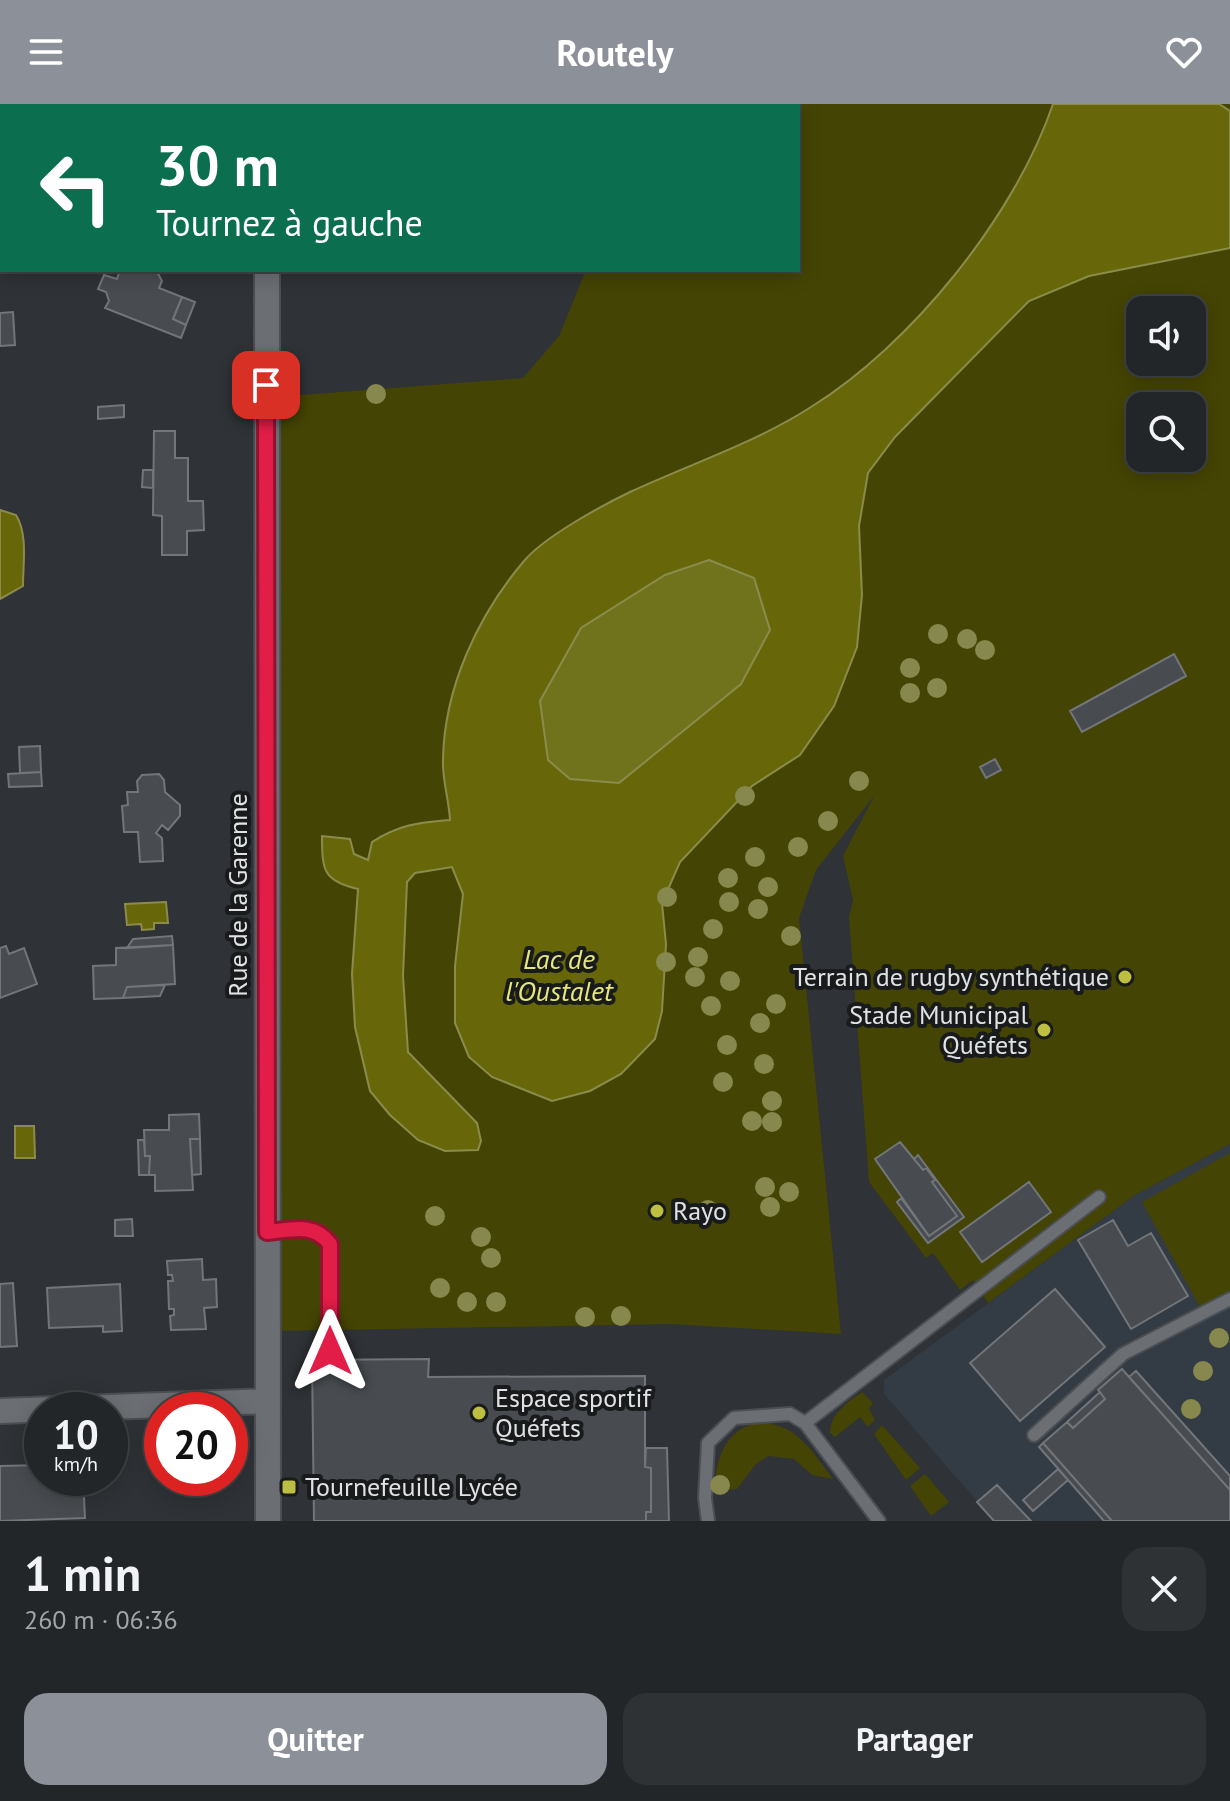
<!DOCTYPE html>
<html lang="fr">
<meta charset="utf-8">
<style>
body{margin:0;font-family:"PT Sans",sans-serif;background:#2f3234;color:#f1f3f6;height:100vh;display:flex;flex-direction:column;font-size:30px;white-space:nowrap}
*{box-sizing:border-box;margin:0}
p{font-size:26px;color:#a3a5a8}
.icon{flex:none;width:44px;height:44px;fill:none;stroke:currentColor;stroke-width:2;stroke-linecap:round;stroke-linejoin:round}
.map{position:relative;height:1417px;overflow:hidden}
.drawer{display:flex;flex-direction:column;background:#232628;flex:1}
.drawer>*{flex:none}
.guide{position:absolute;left:0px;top:0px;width:800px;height:168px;box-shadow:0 4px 20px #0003,0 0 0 2px #404345;background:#0b6e4f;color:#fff;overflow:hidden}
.controls{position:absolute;left:1126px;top:192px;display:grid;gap:16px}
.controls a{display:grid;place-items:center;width:80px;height:80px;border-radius:16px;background:#232628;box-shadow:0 4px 20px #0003,0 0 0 2px #404345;font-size:40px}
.speed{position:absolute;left:24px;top:1288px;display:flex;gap:16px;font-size:40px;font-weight:700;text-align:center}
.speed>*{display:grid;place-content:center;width:104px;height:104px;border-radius:50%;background:#232628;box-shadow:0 4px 20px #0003,0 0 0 2px #404345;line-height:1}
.speed small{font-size:20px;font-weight:400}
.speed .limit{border:12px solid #d22;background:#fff;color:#111}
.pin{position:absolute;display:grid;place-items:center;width:68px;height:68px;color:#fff;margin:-34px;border-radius:16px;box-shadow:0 4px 12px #0006}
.me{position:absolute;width:88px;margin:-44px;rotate:0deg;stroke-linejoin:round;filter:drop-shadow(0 0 6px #0008)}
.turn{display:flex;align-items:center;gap:28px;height:168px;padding:0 24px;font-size:36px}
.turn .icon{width:104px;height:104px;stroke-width:2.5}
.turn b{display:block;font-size:56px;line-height:68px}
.round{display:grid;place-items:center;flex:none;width:84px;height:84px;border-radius:24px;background:#2f3234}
.overview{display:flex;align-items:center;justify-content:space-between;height:136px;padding:0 24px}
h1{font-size:48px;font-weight:700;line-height:60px}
.action{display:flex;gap:16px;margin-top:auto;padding:16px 24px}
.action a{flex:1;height:92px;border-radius:24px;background:#8c9099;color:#fff;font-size:32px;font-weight:700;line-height:92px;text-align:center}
.action a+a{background:#2f3234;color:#f1f3f6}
header{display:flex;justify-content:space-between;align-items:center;height:104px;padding:0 24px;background:#8c9099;color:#fff;font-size:36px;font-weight:700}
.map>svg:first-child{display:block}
.built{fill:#333b44}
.green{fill:#444404;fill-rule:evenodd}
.forest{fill:#71721c}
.water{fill:#67670a;stroke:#8b8c4c;stroke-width:2;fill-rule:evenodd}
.building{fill:#484c50;stroke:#72767b;stroke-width:2}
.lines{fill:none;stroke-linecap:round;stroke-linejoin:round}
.lane-casing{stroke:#4b4e52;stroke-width:16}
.street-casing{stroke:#4b4e52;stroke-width:28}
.lane{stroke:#6b6f74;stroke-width:12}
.street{stroke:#6b6f74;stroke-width:24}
.tree{fill:#86884d}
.route-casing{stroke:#92132f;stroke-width:20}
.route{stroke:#e11d48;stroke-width:14}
.poi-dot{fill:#bebf42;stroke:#181a1c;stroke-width:3}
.labels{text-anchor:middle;stroke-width:8;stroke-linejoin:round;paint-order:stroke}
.street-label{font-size:26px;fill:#e0e3e5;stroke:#181a1c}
.poi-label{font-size:26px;fill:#e0e3e5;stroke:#181a1c;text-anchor:start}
.water-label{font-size:28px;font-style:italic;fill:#e6e879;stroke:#181a1c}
</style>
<header><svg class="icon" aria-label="menu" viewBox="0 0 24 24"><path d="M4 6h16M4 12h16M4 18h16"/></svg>Routely<svg class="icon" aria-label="heart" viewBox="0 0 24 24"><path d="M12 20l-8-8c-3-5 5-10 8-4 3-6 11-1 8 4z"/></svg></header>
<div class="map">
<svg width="1230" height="1417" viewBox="0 0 1230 1417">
<rect width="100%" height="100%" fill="#2f3236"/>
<path class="built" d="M1230 1040V1386L1122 1265 1098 1286 1105 1295 1067 1318 1043 1339 1112 1417H994L884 1290V1276L1135 1091Z"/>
<path class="green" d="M651 0H1230V1040L1135 1091 988 1199 973 1176 960 1186 933 1149 926 1154 869 1078 849 813 853 796 843 752 874 692 816 766 799 814 841 1230 671 1220 276 1227 275 293 523 274 559 232 586 166H798V2ZM1140 206H1192V258H1140ZM1140 302H1192V354H1140Z
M1230 1049V1186L1200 1203 1142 1098Z
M862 1288 873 1299 869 1305 875 1316 868 1323 860 1313 835 1333 830 1329C830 1310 848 1298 862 1288Z
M760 1319C796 1318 814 1350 833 1375L812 1371 794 1355 768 1352 755 1361 737 1385 715 1386C714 1356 727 1322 760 1319Z
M882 1321 920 1364 906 1376 874 1330Z
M925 1370 949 1398 931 1412 910 1382Z"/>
<path class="forest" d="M709 456 754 474 770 526 741 580 619 680 570 675 548 656 540 597 581 524 665 471Z"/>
<path class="water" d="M1053 0H1219L1230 7V144L1089 172 1029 197 895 333 868 369 859 422 862 491 857 543 834 602 800 651 752 682 680 758 662 799 666 840 662 907 655 935 621 970 590 987 552 997 492 973 469 953 455 919V862L463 790 452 763 415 769 407 778 403 872 408 948 477 1019 481 1037 478 1046 445 1047 418 1036 390 1011 370 987 355 923 352 870 358 785C323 777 322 766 322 732L350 735 354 750 368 756 372 738C400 720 418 719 450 716 449 696 442 675 443 656 444 584 478 511 524 457 544 433 601 402 630 388 690 360 755 339 811 303 911 241 1015 112 1053 0ZM709 456 754 474 770 526 741 580 619 679 570 675 548 656 540 597 581 524 665 471Z
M0 406 16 411C28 430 23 460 23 482L0 495Z
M166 798 168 819H154V825L142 826 141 820 127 821 125 800Z
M15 1022H34L35 1054H15Z"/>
<path class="building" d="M120 166H156L162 177 159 184 182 193 173 215 186 221 181 234 105 204 109 197 106 188 98 185 104 171 117 175Z
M182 193 195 198 186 221 173 215Z
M13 208 15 241 0 242V209Z
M124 301V313L98 315V303Z
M154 327H175V354H188V397H203L204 426 187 427V451H162V412L153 411Z
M143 366H153V384L142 383Z
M1174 550 1186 572 1082 628 1070 607Z
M40 642 41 668 20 669 19 643Z
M995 655 1001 666 986 674 980 663Z
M41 668 42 682 9 683 8 670Z
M159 670 164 676 165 688 180 701V712L168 726 162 721 156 729 162 734 163 757 140 758 138 728H124L122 702 128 701 127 688H138L137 677 142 671Z
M172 832 173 841 127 844 133 835Z
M173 841 175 880 127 883 123 894 94 895 93 862 116 861V844Z
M6 842 9 850 24 844 37 880 0 894V844Z
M165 881 160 892 123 894 127 883Z
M199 1010 200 1035H190L193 1086 155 1087V1071H149L150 1052H145L144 1026H169V1011Z
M190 1035H200L201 1070 192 1071Z
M138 1036H144L145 1052H150L149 1071H139Z
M900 1038 923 1066 926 1064 935 1076 932 1078 957 1112 929 1132 875 1055Z
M918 1051 964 1113 928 1139 897 1098 901 1094 929 1132 957 1112 932 1078 935 1076 926 1064 923 1066 914 1055Z
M1029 1078 1051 1108 982 1158 960 1128Z
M132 1115 133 1132H115V1116Z
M1113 1116 1128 1142 1151 1129 1188 1192 1131 1225 1078 1136Z
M202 1155 203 1176 216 1175 217 1203 204 1204 206 1225 171 1226 170 1212 174 1211V1205H169L168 1177H173L172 1171H168L167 1157Z
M13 1179 17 1242 0 1243V1180Z
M120 1180 122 1227 103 1228V1222L49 1224 47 1184Z
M1055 1185 1105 1243 1020 1317 970 1259Z
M429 1255 428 1273 645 1272V1363L651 1364V1408H646V1417H314L312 1256Z
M1122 1265 1230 1386V1417H1112L1043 1339 1067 1318 1073 1324 1105 1295 1098 1286Z
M1136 1267 1230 1372V1386L1129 1273Z
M1100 1288 1105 1295 1073 1324 1067 1318Z
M1043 1339 1112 1417H1104L1039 1343Z
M646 1344H667L669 1417H646V1408H651V1364L645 1363Z
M42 1361V1374H83L85 1414 0 1417V1362Z
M1058 1365 1068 1376 1033 1407 1023 1396Z
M997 1381 1031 1417H994L977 1398Z"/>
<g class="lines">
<defs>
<path id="lane" d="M269 2V0
M267 1128C291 1126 315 1118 330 1140V1247
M805 1319 1099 1093
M1034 1331 1123 1250 1230 1195
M708 1417 705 1394 708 1339 734 1314 790 1310 805 1319 879 1417"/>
<path id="street" d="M36 2V0
M267 166 268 1417
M0 1307 268 1297"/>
</defs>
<use href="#lane" class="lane-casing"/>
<use href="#street" class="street-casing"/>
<use href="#lane" class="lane"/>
<use href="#street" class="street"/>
</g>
<g class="tree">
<circle cx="376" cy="290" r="10"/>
<circle cx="938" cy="530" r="10"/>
<circle cx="967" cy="535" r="10"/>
<circle cx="985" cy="546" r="10"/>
<circle cx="910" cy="564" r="10"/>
<circle cx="937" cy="584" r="10"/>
<circle cx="910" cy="589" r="10"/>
<circle cx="859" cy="677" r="10"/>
<circle cx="745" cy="692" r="10"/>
<circle cx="828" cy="717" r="10"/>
<circle cx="798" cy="743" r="10"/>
<circle cx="755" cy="753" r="10"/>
<circle cx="728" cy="774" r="10"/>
<circle cx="768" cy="783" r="10"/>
<circle cx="667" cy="793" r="10"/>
<circle cx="729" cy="798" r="10"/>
<circle cx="758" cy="805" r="10"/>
<circle cx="713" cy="825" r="10"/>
<circle cx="791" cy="832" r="10"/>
<circle cx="698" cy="853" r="10"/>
<circle cx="666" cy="858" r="10"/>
<circle cx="695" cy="873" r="10"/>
<circle cx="730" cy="877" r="10"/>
<circle cx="776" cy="900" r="10"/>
<circle cx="711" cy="902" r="10"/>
<circle cx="760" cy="919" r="10"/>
<circle cx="727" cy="941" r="10"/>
<circle cx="764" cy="960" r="10"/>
<circle cx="723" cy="978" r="10"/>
<circle cx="772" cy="997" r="10"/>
<circle cx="752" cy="1017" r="10"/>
<circle cx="772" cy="1018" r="10"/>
<circle cx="765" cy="1083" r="10"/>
<circle cx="789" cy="1088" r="10"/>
<circle cx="770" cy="1103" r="10"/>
<circle cx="708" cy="1106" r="10"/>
<circle cx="435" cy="1112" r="10"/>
<circle cx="481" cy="1133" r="10"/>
<circle cx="491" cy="1154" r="10"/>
<circle cx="440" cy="1184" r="10"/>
<circle cx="467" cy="1198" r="10"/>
<circle cx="496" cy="1198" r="10"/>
<circle cx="621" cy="1212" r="10"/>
<circle cx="585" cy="1213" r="10"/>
<circle cx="1219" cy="1234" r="10"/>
<circle cx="1203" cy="1267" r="10"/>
<circle cx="1191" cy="1305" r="10"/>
<circle cx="720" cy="1381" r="10"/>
</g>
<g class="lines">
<defs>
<path id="route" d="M266 281 267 1128C291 1126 314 1118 330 1140V1247"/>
</defs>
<use href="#route" class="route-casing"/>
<use href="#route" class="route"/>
</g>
<g class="poi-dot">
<circle cx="1125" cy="873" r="8"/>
<circle cx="1044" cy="926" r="8"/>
<circle cx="657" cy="1107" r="8"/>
<circle cx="479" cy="1309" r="8"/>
<rect x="281" y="1375" width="16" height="16" rx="4"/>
</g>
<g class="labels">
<g class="street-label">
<text transform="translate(238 791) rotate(-90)" y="9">Rue de la Garenne</text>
</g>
<g class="poi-label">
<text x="1109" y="882" text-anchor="end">Terrain de rugby synthétique</text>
<text x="1028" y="920" text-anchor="end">Stade Municipal<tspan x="1028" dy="30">Quéfets</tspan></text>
<text x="673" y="1116">Rayo</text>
<text x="495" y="1303">Espace sportif<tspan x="495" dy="30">Quéfets</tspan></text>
<text x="305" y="1392">Tournefeuille Lycée</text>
</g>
<g class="water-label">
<text x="559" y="865">Lac de<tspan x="559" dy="32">l'Oustalet</tspan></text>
</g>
</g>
</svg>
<div class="controls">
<a><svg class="icon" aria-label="sound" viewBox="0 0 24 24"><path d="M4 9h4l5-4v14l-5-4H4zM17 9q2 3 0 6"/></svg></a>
<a><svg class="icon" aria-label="search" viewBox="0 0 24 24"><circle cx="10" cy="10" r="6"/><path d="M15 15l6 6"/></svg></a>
</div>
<div class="speed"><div>10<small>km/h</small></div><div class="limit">20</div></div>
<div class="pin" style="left:266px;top:281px;background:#d93025"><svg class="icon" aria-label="arrive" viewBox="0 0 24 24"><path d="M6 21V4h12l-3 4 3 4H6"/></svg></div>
<svg class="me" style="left:330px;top:1247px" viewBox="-20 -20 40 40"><path d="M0-17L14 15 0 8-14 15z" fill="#e11d48" stroke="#fff" stroke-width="4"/></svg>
<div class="guide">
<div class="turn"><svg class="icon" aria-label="left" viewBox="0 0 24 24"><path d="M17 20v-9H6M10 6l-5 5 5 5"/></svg><div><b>30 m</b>Tournez à gauche</div></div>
</div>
</div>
<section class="drawer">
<div class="overview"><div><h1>1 min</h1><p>260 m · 06:36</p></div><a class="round"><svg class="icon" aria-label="close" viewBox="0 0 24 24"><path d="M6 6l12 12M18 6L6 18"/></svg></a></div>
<div class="action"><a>Quitter</a><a>Partager</a></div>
</section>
